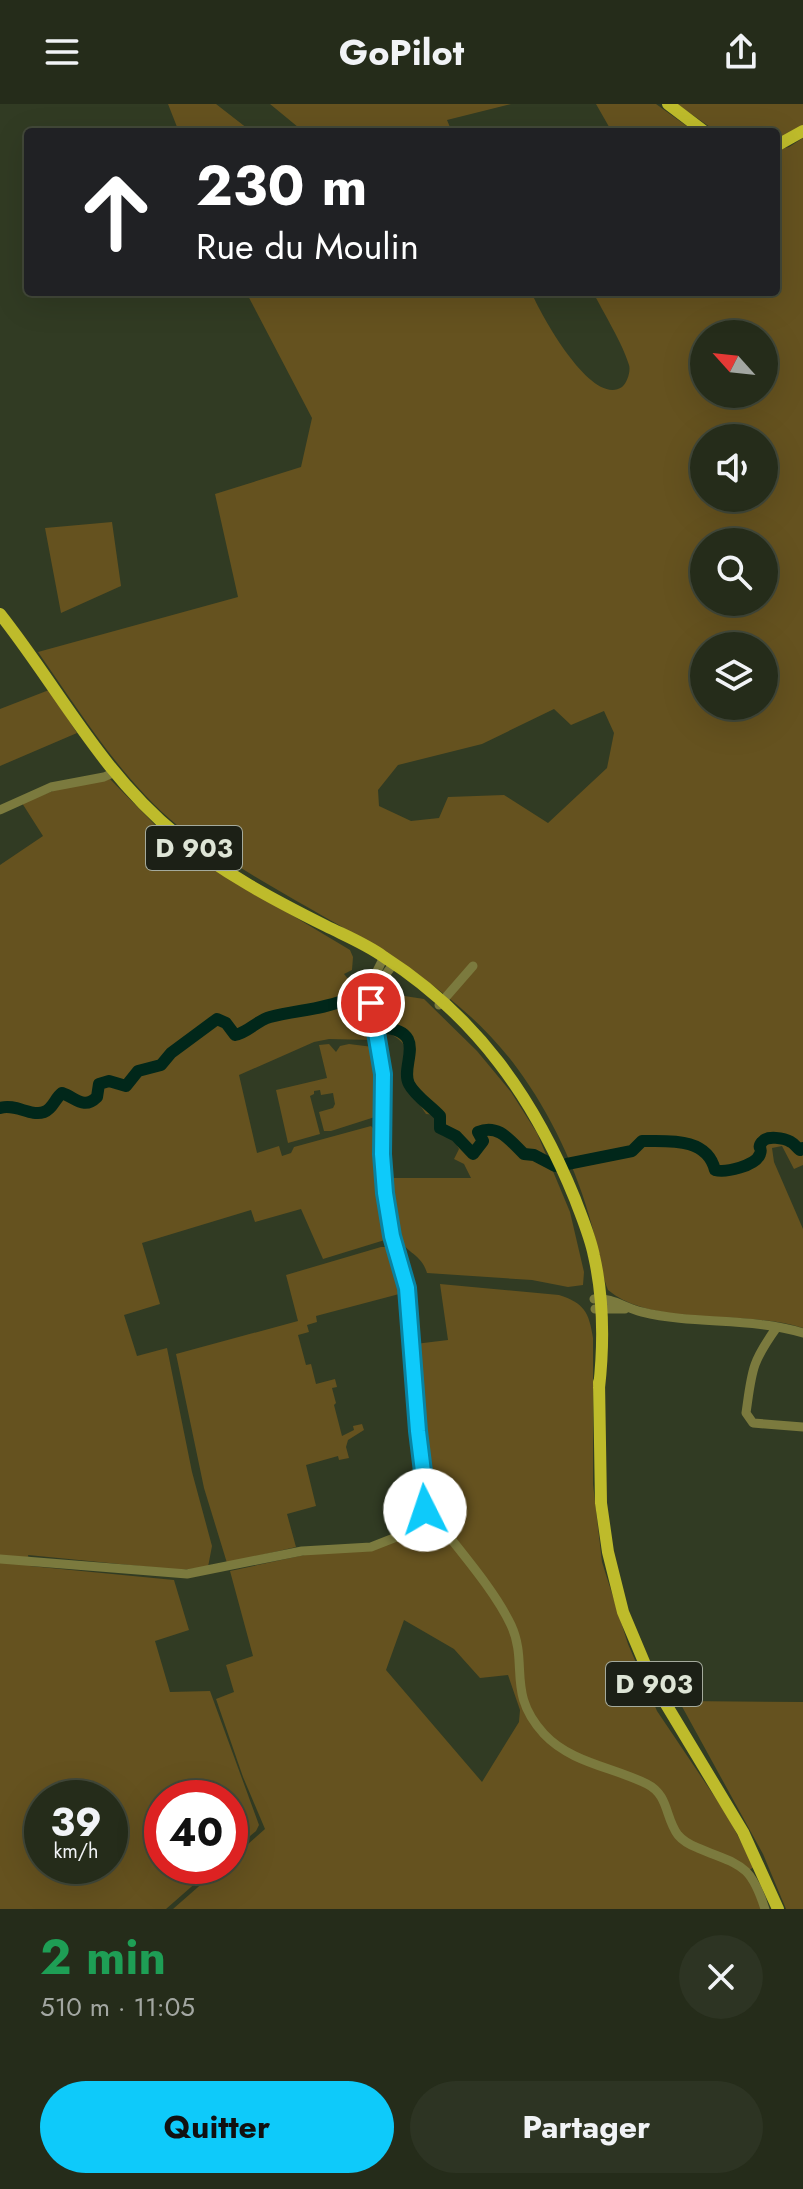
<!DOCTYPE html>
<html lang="fr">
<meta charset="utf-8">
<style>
body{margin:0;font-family:Jost,sans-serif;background:#2d3423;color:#f1f3f6;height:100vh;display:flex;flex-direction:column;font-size:30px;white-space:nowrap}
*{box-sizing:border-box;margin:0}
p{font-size:26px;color:#a3a7a2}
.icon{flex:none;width:44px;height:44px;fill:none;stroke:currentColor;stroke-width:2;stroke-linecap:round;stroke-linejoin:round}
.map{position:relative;height:1805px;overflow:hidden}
.side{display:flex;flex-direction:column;background:#252c1a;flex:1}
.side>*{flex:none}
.guide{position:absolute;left:24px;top:24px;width:756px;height:168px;border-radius:8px;box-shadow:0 8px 32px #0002,0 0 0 2px #424839;background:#202124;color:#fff;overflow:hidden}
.needle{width:52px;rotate:297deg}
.fabs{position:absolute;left:690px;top:216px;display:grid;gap:16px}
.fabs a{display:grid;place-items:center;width:88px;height:88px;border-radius:50%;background:#252c1a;box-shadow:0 8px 32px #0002,0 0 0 2px #424839;font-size:40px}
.speed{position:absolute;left:24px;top:1676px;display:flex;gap:16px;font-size:40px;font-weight:700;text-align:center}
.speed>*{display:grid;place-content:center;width:104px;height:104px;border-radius:50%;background:#252c1a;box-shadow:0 8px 32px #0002,0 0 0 2px #424839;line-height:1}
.speed small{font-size:20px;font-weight:400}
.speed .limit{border:12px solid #d22;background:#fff;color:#111}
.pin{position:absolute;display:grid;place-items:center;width:68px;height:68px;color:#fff;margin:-34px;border:4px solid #fff;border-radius:50%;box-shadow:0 2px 8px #0007}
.me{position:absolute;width:88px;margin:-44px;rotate:356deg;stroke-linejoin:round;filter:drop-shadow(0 0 6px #0008)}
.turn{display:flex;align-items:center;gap:28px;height:168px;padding:0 40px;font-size:36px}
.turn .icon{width:104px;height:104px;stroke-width:2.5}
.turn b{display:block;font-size:56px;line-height:68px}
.round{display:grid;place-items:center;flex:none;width:84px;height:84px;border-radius:42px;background:#2d3423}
.headline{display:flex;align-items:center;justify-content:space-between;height:136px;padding:0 40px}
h1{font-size:48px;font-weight:700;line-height:60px;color:#1e9e55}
.button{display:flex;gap:16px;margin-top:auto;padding:16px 40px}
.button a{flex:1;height:92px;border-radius:48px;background:#0ecafa;color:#111;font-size:32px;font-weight:700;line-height:92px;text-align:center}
.button a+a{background:#2d3423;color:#f1f3f6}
header{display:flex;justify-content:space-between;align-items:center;height:104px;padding:0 40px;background:#252c1a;font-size:36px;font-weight:700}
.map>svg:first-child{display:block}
.green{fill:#65521f;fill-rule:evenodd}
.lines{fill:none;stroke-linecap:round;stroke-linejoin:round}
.river{stroke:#01271a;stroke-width:12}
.minor{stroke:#7b7a3e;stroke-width:9}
.major{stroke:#bebb2b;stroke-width:12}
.route-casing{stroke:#0983a2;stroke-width:20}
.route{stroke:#0ecafa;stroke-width:14}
.labels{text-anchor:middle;stroke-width:6;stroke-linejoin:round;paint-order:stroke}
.shield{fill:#1c2016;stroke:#a4aa9c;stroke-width:2}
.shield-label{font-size:26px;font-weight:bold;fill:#dee5d6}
</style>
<header><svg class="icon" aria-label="menu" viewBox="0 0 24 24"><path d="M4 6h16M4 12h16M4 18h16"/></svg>GoPilot<svg class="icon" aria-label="share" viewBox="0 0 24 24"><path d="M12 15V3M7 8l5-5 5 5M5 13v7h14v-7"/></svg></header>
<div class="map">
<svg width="803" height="1805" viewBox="0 0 803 1805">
<rect width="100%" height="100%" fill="#313b23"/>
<path class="green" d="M168 0H216L252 28H179Z
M270 0H511L447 16 452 28H304Z
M596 0H656L695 28H612Z
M677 0H803V21L776 36V28H717Z
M803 34V1061L794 1065 782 1042 772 1044 774 1058 803 1125V1224C747 1205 653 1224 608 1186 600 1166 598 1143 592 1122 577 1066 551 1010 517 964 443 864 324 819 224 753 209 743 192 734 178 722 121 675 80 608 38 548L238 493 215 390 301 363 312 314 246 188H534L533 192C543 214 592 303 622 283 627 279 631 267 629 261 623 240 603 208 593 188H776V46L789 43ZM704 230H764V290H704ZM704 334H764V394H704ZM704 438H764V498H704ZM704 542H764V602H704ZM554 605 571 621 604 607 614 629 607 664 548 719 504 691 448 693 439 714 411 717 379 702 378 686 398 661 482 640Z
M112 418 121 482 61 509 45 424Z
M49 586 77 629 0 662V605Z
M110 675 165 731 195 753 350 846 353 853 352 866 344 870 366 896 373 936 329 935 314 938 239 971 257 1049 279 1042 282 1052 291 1049 294 1043 371 1022 377 1028 376 1054 388 1135 323 1155 301 1105 255 1118 251 1106 142 1139 160 1200 124 1211 137 1252 167 1244 192 1368 212 1442 208 1463 180 1466 28 1451 30 1462 174 1476 189 1526 155 1537 170 1588 210 1587 259 1721 256 1727 230 1749V1694H162V1762H215L166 1805H0V761L43 732 22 699 68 681ZM42 1694H110V1762H42Z
M398 891 424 895 477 947 511 988 537 1029 570 1108 584 1168 583 1181 568 1183 532 1176 427 1169C422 1151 407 1149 398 1134 389 1118 390 1092 388 1074H471L464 1060 454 1055 459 1045 453 1034 443 1032 437 1026 436 1011 426 1010 405 979C405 971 408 967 408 959 410 940 396 931 380 926L379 922 397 917Z
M329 940 336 948 340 942 349 940 373 943 378 976V1012L331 1027H324L319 1008 333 1004 335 1000 333 989 321 991 320 986 314 987V990L310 992 320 1030 288 1039 276 986 327 974 319 941Z
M381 1143H389L395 1175 397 1174 403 1189 316 1212 317 1218 307 1221 309 1228 298 1231 306 1261 311 1260 316 1280 335 1275 337 1283 332 1284 336 1299 334 1301 342 1332 354 1326 353 1322 362 1320 364 1326 348 1336 346 1343 349 1354 339 1356 338 1352 306 1361 316 1402 287 1410 296 1443 227 1459 204 1384 176 1250 298 1217 286 1171Z
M440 1180 559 1191C584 1199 589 1208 593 1234V1380L602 1458 628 1540 657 1607 727 1711 754 1763 746 1768 762 1805H173L222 1762H230V1756L265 1725 243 1673 216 1595 234 1588 226 1561 253 1552 230 1467 309 1450 368 1447 403 1434 423 1418 433 1398 422 1333 415 1240 448 1236ZM404 1516 454 1545 480 1574 508 1571 520 1606 519 1618 482 1678 386 1566Z
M679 1597 803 1598V1805H786L763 1750Z"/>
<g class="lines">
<path class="river" d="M380 923C431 927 399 961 409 980 415 992 431 1002 440 1012V1024L456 1032 473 1050 483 1037 478 1028C499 1019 511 1038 524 1050L534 1051 555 1062
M0 1004C16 999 30 1013 44 1008 53 1005 55 994 62 989 76 994 84 1006 97 993L99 980 109 977 126 982 138 967 161 961 171 949 217 915 226 919 235 931C249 928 256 917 270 913 296 906 322 906 347 895L359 900 369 921
M567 1060 632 1047 642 1037C669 1037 707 1033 715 1066 725 1069 756 1062 760 1050 763 1042 756 1045 762 1038 767 1031 784 1034 791 1038 795 1040 797 1044 800 1046L803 1044"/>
<path class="minor" d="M0 706 51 683 104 673 113 669
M375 885 394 859
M439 901 473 862
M594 1195C612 1193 625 1204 642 1208 695 1221 751 1213 803 1229
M595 1205H625
M777 1223C751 1259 752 1267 746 1309L753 1319 803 1323
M425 1406 433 1412C458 1445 494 1485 511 1521 529 1560 506 1589 544 1630 571 1659 613 1663 647 1680 669 1691 665 1714 678 1731 683 1737 690 1741 698 1744 740 1762 750 1758 765 1805
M0 1455 187 1470 302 1447 371 1443 399 1432 421 1414 426 1397 418 1336 407 1189 392 1132 385 1089 382 1050 383 970 372 902 374 873 384 853"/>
<path class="major" d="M668 0 705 28
M776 42 803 27
M0 510C60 586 100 668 177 731 221 768 274 796 326 822 346 832 366 840 384 853 476 912 534 994 575 1095 582 1114 590 1132 594 1152 604 1196 604 1239 599 1284
M599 1278 601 1399 608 1448 623 1508 652 1577 743 1728 778 1805"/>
</g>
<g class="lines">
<defs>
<path id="route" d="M371 899 383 970 382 1050 385 1089 392 1132 407 1184 418 1327 426 1392 425 1406"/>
</defs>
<use href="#route" class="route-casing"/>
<use href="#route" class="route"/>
</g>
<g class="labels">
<g class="shield">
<rect x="146" y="722" width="96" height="44" rx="6"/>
<rect x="606" y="1558" width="96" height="44" rx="6"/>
</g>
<g class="shield-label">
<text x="194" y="753">D 903</text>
<text x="654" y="1589">D 903</text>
</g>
</g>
</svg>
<div class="fabs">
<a><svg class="needle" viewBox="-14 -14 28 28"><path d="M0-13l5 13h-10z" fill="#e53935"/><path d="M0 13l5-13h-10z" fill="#a3a7a2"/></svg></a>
<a><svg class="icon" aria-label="sound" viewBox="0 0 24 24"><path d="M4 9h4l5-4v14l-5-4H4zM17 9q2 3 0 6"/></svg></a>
<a><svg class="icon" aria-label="search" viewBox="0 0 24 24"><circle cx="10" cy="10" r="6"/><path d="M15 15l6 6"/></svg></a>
<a><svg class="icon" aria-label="layers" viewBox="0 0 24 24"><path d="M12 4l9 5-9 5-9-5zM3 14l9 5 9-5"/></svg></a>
</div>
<div class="speed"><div>39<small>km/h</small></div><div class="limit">40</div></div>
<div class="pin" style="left:371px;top:899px;background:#d93025"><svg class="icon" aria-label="arrive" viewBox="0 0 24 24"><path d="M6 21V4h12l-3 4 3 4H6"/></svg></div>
<svg class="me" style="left:425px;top:1406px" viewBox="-20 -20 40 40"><circle r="19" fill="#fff"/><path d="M0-13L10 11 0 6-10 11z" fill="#0ecafa"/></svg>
<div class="guide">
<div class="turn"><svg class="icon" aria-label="ahead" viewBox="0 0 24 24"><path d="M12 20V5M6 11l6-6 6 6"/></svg><div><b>230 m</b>Rue du Moulin</div></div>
</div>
</div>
<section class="side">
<div class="headline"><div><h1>2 min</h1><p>510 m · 11:05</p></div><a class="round"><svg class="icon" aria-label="close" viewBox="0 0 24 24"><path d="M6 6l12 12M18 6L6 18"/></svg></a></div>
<div class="button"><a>Quitter</a><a>Partager</a></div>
</section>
